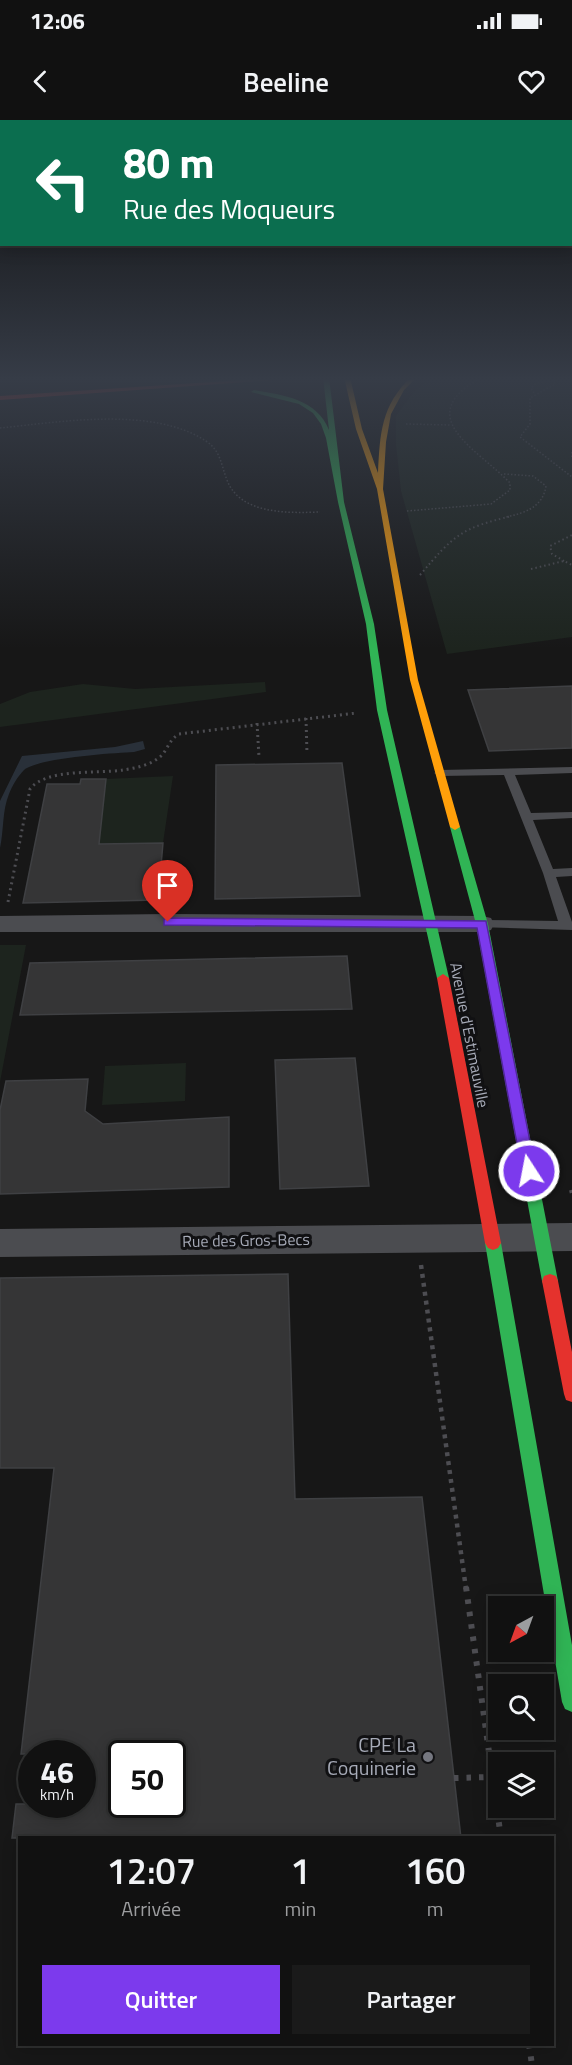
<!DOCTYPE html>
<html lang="fr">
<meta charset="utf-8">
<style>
body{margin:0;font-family:"Titillium Web",sans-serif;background:#1a1a1a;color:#f1f3f6;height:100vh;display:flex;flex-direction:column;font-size:22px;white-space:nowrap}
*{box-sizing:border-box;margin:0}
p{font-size:20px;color:#9c9d9f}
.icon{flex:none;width:33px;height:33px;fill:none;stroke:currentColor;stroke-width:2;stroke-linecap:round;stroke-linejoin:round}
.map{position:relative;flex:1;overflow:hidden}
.sheet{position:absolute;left:18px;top:1716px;width:536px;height:210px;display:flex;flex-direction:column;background:#111;border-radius:0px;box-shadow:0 3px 15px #0003,0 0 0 2px #303131}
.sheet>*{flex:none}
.guide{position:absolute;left:0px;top:0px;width:573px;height:126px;box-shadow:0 3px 15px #0003,0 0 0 2px #303131;background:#0b6e4f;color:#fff;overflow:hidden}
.needle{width:39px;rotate:221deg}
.controls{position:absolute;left:488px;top:1476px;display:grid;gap:12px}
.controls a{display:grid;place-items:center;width:66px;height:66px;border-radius:0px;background:#111;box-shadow:0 3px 15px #0003,0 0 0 2px #303131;font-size:30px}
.speed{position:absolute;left:18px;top:1620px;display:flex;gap:12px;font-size:30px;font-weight:700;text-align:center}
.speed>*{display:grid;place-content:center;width:78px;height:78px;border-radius:50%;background:#111;box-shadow:0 3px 15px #0003,0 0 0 2px #303131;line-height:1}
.speed small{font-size:15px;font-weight:400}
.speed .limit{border:3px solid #111;border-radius:9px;background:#fff;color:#111}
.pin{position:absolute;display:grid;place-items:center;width:51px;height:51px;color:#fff;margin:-62px -26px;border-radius:50% 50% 50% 0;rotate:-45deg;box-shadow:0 0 6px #0007}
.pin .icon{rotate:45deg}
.me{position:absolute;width:66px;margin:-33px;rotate:349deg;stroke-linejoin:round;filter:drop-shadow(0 0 4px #0008)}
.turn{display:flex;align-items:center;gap:21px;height:126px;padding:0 24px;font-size:27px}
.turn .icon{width:78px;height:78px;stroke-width:2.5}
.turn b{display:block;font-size:42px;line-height:51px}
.eta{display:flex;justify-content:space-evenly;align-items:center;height:102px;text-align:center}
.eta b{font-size:36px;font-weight:600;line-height:42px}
.action{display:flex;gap:12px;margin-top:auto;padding:12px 24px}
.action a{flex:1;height:69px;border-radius:0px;background:#7c3aed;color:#fff;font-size:24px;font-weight:600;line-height:69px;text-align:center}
.action a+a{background:#1a1a1a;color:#f1f3f6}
.status{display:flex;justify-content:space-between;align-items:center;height:42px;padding:0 30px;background:#111;direction:ltr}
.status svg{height:16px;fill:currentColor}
header{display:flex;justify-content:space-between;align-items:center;height:78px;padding:0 24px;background:#111;font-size:27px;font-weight:600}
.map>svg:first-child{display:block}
.green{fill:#1d241e}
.water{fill:#293039}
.building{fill:#353536;stroke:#3f4043;stroke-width:1.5;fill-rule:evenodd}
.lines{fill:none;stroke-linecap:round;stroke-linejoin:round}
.path-far5{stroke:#4d4d52;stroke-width:1.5;stroke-dasharray:1.5 2;stroke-linecap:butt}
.path-far4{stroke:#4d4d52;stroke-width:2;stroke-dasharray:1.5 3;stroke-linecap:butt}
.path-far3{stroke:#4d4d52;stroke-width:3;stroke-dasharray:2 4;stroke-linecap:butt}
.path-far2{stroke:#4d4d52;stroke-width:4;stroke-dasharray:3 4.5;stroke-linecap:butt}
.path-far1{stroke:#4d4d52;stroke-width:4.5;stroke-dasharray:4 5;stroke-linecap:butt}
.path{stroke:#4d4d52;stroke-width:6;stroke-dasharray:4.5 8;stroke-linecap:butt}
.lane{fill:#4b4c50;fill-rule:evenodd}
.street{fill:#4b4c50;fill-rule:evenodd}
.fast{fill:#30b455;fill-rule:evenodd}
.slow{fill:#ff9f0a;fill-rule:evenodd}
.jam{fill:#e5322d;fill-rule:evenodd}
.route{fill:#7c3aed;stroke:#51269a;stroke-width:1.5}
.poi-dot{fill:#757780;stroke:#111113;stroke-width:2}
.labels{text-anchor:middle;stroke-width:6;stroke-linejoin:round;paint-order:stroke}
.street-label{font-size:16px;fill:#a7abb8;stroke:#111113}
.near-poi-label{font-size:20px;fill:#a7abb8;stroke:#111113;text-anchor:end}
</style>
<div class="status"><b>12:06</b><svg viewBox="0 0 49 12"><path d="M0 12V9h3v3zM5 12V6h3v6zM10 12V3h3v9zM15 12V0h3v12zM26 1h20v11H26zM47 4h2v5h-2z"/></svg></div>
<header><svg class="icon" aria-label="back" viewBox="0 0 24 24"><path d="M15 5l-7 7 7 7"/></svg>Beeline<svg class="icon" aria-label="heart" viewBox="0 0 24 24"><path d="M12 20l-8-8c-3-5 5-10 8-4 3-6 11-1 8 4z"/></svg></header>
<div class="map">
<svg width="572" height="1945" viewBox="0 0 572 1945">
<rect width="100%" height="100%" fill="#171717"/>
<path class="green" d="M432 257H572V517L447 534 401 371 396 325V296L412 274Z
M265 562 266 572 0 607V584L30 572 83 564 135 569Z
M173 656 163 723 120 724 96 743 106 659Z
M0 825H26L0 962Z
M186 943 185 981 102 985 105 946Z"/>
<path class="water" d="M143 621 145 629 134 632C113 633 38 638 24 650 18 656 12 666 9 674 2 691 4 710 0 728V681L22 636 115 627Z"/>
<path class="building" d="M572 566V628L489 631 468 570Z
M342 643 360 776 215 779 216 645Z
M81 659H106L99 724 163 723 158 780 23 783 47 664H80Z
M347 836 352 889 20 895 30 843Z
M355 938 369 1066 280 1069 275 940Z
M88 959 85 991 103 1004 229 997V1067L0 1074V990L6 961Z
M288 1154 295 1379 422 1377 461 1718H12L16 1684H82V1634H21L54 1348H0V1158ZM122 1634H172V1684H122Z"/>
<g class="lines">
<path class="path-far5" d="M557 257 553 261 555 264 530 278V304L520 317 572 357
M534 273 531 268 537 263 553 261
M406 304 450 305
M0 308C61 302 152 286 206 321 221 331 221 345 227 360 240 395 289 393 320 392
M572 332V339
M504 354 533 356 546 366C543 387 525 393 506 397
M407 391 491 384 510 370V363C479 330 408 296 483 257"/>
<path class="path-far4" d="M564 441 552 434 550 426 572 415
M531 449 564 441 572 445
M420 455C454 415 461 408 512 396"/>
<path class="path-far3" d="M306 598 307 634
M257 603 259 637
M8 782 30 669C46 648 97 654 123 650 136 648 152 645 162 635 168 628 170 619 179 614L357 593"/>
<path class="path-far2" d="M571 1070 572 1074"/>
<path class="path-far1" d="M421 1145 466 1469"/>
<path class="path" d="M466 1467 501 1718
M454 1658 493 1657
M529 1924 532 1945"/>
<path class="lane" d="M572 647V653L515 655 531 693 572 692V698L533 700 553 749 572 748V756L556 757 572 802V810L477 807 476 804 477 801 482 800 558 801 543 753 504 655 440 656 434 653 440 650Z"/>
<path class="street" d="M168 794 482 796 491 798 494 804 491 810 482 812H0V796Z
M572 1103V1131L0 1137V1109Z"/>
<path class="fast" d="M323 257H329L344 382 374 504 387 590 449 858 443 862 437 858 377 590 366 504 338 382 326 318 321 304 313 293 299 284 251 272 254 270C283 275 317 279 329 310Z
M455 704 460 707 488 804 558 1161 556 1166 550 1168 544 1166 542 1161 476 804 450 707Z
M493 1116 498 1118 501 1123 572 1525V1592L565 1589 562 1582 485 1123 488 1118Z"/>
<path class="slow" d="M344 257H350L362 309 378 353C380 313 381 286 411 257H417L404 270 391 294 386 322 383 369 418 560 460 707 455 710 450 707 410 560 377 369 356 309Z"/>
<path class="jam" d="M288 257H312L0 280V276Z
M443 854 449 858 501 1123 498 1128 493 1130 488 1128 485 1123 437 858Z
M550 1154 556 1156 558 1161 572 1232V1282L566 1280 564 1274 542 1161 544 1156Z"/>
</g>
<linearGradient id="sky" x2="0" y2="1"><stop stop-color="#0d0d0d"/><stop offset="0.49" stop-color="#363c47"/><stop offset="1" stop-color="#363c47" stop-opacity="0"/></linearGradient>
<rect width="572" height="529" fill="url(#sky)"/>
<path class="route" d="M168 798 486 801 536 1051 534 1056H524L522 1051 477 808 164 805V799Z"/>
<circle class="poi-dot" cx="428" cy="1637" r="6"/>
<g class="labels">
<g class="street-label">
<text transform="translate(470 915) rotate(79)" y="6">Avenue d'Estimauville</text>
<text transform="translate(246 1120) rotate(-1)" y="6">Rue des Gros-Becs</text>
</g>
<g class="near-poi-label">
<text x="416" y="1632">CPE La<tspan x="416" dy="23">Coquinerie</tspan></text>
</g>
</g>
</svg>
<div class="controls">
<a><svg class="needle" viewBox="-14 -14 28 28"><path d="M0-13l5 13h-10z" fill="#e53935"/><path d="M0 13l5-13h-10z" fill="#9c9d9f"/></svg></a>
<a><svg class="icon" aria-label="search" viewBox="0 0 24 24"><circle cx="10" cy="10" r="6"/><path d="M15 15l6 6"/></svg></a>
<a><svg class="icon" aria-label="layers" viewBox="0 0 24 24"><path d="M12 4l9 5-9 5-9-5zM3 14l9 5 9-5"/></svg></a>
</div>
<div class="speed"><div>46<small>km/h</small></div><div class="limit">50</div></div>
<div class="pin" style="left:168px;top:802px;background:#d93025"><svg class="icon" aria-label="arrive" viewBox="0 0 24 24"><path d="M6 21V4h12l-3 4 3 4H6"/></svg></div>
<svg class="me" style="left:529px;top:1051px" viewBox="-20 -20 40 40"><circle r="17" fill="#7c3aed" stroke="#fff" stroke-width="3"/><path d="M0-11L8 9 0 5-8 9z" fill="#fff"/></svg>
<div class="guide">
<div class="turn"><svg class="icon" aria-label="left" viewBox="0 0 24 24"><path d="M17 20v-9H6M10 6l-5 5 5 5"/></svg><div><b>80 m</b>Rue des Moqueurs</div></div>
</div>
<section class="sheet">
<div class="eta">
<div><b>12:07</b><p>Arrivée</p></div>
<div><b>1</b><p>min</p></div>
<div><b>160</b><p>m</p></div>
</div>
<div class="action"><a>Quitter</a><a>Partager</a></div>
</section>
</div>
